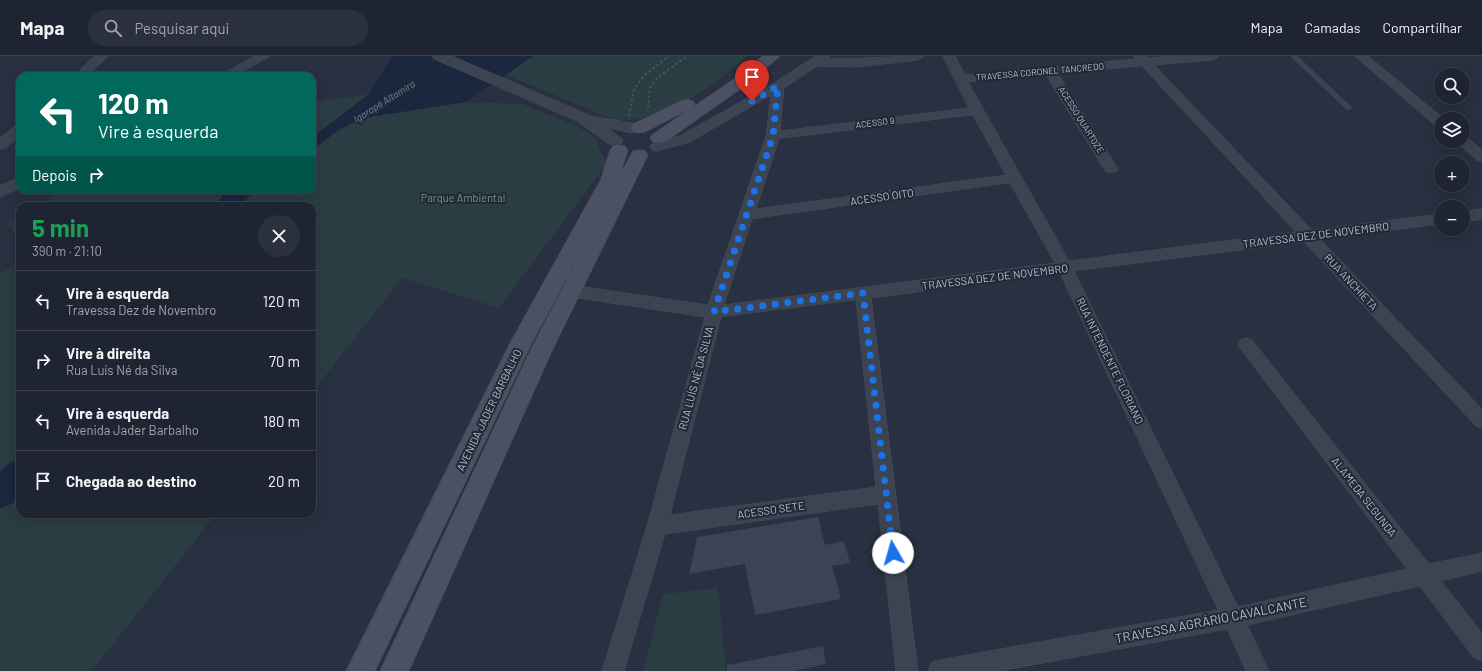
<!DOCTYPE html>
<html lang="pt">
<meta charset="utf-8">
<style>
body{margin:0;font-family:Barlow,sans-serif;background:#2b303d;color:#f1f3f6;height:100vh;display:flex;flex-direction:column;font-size:15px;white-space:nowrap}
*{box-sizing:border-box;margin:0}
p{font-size:13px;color:#a1a4ab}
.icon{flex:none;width:22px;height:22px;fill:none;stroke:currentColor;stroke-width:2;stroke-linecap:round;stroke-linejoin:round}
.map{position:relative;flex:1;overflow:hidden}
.drawer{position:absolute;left:16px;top:146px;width:300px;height:316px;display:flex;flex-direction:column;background:#1e2431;border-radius:12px;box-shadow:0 4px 16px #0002,0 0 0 1px #3c414d}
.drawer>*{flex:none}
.hud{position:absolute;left:16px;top:16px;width:300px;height:122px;border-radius:12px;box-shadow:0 4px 16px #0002,0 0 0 1px #3c414d;background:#00695c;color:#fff;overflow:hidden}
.controls{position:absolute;left:1434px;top:12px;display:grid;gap:8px}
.controls a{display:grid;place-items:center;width:36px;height:36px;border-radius:50%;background:#1e2431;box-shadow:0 4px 16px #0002,0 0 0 1px #3c414d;font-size:20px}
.pin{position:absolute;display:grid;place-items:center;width:34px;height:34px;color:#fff;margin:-41px -17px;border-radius:50% 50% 50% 0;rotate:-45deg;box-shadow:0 0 4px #0007}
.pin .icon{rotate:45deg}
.me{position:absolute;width:44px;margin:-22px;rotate:353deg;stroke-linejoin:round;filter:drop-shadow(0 0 3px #0008)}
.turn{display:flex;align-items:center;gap:14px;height:84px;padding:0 16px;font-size:18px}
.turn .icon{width:52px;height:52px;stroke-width:2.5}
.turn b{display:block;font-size:28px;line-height:34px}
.then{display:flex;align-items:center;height:38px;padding:0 16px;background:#0003;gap:8px;font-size:15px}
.round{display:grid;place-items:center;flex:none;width:42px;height:42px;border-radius:21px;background:#2b303d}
.summary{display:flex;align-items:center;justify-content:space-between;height:68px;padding:0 16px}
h1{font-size:24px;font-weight:700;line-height:30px;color:#1e9e55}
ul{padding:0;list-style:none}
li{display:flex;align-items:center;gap:12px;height:60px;padding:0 16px;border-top:1px solid #3c414d}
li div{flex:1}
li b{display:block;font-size:15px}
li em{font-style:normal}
header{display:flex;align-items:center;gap:24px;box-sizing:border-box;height:56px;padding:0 20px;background:#1e2431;border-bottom:1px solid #3c414d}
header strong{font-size:19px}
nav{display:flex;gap:22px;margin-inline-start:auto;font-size:14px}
.search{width:280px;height:36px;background:#2b303d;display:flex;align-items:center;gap:10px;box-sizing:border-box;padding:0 14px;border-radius:22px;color:#a1a4ab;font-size:15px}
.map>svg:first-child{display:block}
.green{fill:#2a3d42}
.water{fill:#1b263f}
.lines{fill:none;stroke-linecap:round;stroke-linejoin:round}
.river{fill:#1b263f;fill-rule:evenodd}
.building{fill:#3b4456}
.service-casing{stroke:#464c5a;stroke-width:1}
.minor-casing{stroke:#464c5a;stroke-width:1}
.tertiary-casing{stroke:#464c5a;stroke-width:1}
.secondary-casing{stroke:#464c5a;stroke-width:1}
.path{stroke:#44565a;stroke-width:2;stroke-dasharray:2.5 2.5;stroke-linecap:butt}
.service{fill:#3c4351;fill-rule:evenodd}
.minor{fill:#3c4351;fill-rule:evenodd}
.tertiary{fill:#3c4351;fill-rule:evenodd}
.secondary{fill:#4b5163;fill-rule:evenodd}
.route{stroke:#1a73e8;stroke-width:7;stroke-dasharray:0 12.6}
.labels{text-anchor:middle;stroke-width:4;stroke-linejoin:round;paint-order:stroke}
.far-street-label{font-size:9px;fill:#b9becb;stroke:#212836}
.far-water-label{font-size:10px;font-style:italic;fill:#7585a7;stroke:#212836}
.street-label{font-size:11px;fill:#b9becb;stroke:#212836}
.park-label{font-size:11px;fill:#729a7f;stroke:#212836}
.near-street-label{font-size:13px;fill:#b9becb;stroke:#212836}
</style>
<header>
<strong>Mapa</strong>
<div class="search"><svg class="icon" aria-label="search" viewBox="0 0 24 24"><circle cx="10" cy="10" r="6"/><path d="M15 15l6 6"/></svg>Pesquisar aqui</div>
<nav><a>Mapa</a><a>Camadas</a><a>Compartilhar</a></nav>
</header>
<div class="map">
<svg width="1482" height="615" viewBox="0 0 1482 615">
<rect width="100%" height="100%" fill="#283041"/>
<path class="green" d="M533 0H747C715 29 656 74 610 62 600 59 591 54 581 50 560 41 538 32 516 23L506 17Z
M369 38 312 82V46Z
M466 46 522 48 574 69 596 81 599 93 608 106 499 252 402 222 312 337V150H36L66 134H312V94L337 75 358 64 375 60Z
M20 159V182L5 167Z
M20 206V458H216L92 615H0V218Z
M718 532 726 615H643L663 538Z"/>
<path class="water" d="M392 0H533L466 46 375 60 358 64 337 75 312 94V82L369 38Z"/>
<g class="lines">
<path class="river" d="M226 134H255L240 150H215Z
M20 403V439L12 448 0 452V416L9 407Z"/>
</g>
<path class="building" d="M818 461 825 489 844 485 850 507 832 510 841 543 755 559 745 508 689 518 697 481Z
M823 590 826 608 795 615H727V609Z"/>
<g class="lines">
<defs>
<path id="service" d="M1291 0H1297L1351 51V53H1347Z"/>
<path id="minor" d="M95 0H108L87 20H74Z
M255 0H270L234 20H219Z
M816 0H830L828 3C860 3 892 0 924 0L918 4 857 11 817 10 784 32 780 75 969 52 943 0H955L965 19 1136 3 1133 0H1146L1148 2 1174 0H1219L1213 4 1154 9 1312 174 1441 158V168L1320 183 1482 353V372L1476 370 1304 186 1074 215 1238 551 1407 513 1240 292 1238 288 1240 284 1246 282 1252 284 1429 508 1482 497V515L1441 525 1482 577V605L1474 602 1420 530 1247 569 1269 615H1246L1227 573 1000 615H928L931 607 939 604 1218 554 1060 217 871 242 918 615H896L878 448 665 478 624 615H602L647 470 705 261 571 241 549 242 543 240 541 236 543 232 571 229 708 249 766 80 771 39 690 86 657 95 652 94 650 91 652 88 680 80 774 27ZM1142 10 1296 176 1069 205 968 26 1046 19 1104 113 1106 116H1116L1118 113 1058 18ZM973 59 1006 119 756 153 779 83ZM1010 127 1055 207 724 249 752 163ZM856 244 876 431 670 459 721 261Z
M1355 0H1368L1444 63H1441V71L1436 70Z
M20 69V80L5 92 0 93V82L15 70Z
M1463 81 1468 82 1482 94V105L1477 104 1458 88 1456 85H1463Z
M20 122V132L0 141V130Z
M1482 153V163L1463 166V156Z"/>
<path id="tertiary" d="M432 0H452L591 60 632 67 638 69 640 72 638 75 632 77 608 72 623 84 621 88 615 89 609 88 577 65 434 3Z"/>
<path id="secondary" d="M763 0H780L749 27 665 86 659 87 653 86 650 82 653 78 690 53 645 76 639 77 633 76 631 72 633 68 681 45 687 43 693 45 695 48 693 51 737 21Z
M619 89 625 90 628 94 620 118 633 95 639 94 645 95 648 99 552 295 409 615H380L530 295 594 171 532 287 375 615H346L510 287 601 123 610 94 613 90Z"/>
</defs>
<use href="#service" class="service-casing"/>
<use href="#minor" class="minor-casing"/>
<use href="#tertiary" class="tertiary-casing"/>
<use href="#secondary" class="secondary-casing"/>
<path class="path" d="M648 52 650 32 657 22 687 0
M629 60 634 33 645 19 669 0"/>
<use href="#service" class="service"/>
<use href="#minor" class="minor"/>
<use href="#tertiary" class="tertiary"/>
<use href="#secondary" class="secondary"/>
</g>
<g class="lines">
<path class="route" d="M752 45 778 30 773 80 714 256 863 237 893 497"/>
</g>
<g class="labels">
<g class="far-street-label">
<text transform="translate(1040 16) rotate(-5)" y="3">TRAVESSA CORONEL TANCREDO</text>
<text transform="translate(1081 64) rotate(58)" y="3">ACESSO QUARTOZE</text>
<text transform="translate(875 67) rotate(-7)" y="3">ACESSO 9</text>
</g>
<g class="far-water-label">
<text transform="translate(384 45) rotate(-32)" y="4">Igarapé Altamira</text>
</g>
<g class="street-label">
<text transform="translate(882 141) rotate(-8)" y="4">ACESSO OITO</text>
<text transform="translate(1316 179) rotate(-7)" y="4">TRAVESSA DEZ DE NOVEMBRO</text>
<text transform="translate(995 221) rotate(-7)" y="4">TRAVESSA DEZ DE NOVEMBRO</text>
<text transform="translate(1351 226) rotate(47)" y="4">RUA ANCHIETA</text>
<text transform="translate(1110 305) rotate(64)" y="4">RUA INTENDENTE FLORIANO</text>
<text transform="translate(696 322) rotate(-75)" y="4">RUA LUÍS NÉ DA SILVA</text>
<text transform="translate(489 354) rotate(-64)" y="4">AVENIDA JADER BARBALHO</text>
<text transform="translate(1364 441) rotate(52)" y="4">ALAMEDA SEGUNDA</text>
<text transform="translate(771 454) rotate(-8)" y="4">ACESSO SETE</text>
</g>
<g class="park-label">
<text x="463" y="146">Parque Ambiental</text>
</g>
<g class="near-street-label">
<text transform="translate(1211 564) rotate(-11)" y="5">TRAVESSA AGRÁRIO CAVALCANTE</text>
</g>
</g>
</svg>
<div class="controls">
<a><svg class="icon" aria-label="search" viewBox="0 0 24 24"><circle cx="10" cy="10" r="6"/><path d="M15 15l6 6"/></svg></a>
<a><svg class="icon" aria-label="layers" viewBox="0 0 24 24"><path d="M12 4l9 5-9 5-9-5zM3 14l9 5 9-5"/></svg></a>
<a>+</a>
<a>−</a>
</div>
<div class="pin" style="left:752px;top:45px;background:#d93025"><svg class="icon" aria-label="arrive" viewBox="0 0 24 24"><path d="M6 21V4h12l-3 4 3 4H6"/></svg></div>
<svg class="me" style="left:893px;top:497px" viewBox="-20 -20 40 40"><circle r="19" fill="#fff"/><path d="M0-13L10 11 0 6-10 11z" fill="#1a73e8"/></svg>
<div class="hud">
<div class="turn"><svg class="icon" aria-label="left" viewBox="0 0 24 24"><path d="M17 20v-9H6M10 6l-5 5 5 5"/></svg><div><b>120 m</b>Vire à esquerda</div></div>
<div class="then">Depois<svg class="icon" aria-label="right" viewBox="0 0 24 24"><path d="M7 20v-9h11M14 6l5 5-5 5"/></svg></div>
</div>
<section class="drawer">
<div class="summary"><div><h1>5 min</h1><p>390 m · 21:10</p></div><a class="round"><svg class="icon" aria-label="close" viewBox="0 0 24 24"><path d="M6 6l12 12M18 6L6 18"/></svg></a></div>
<ul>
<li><svg class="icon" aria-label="left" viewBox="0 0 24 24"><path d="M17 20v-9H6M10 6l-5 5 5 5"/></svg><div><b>Vire à esquerda</b><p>Travessa Dez de Novembro</p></div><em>120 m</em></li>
<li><svg class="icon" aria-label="right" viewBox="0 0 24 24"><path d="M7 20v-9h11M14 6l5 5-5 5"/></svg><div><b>Vire à direita</b><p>Rua Luís Né da Silva</p></div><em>70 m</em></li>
<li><svg class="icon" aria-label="left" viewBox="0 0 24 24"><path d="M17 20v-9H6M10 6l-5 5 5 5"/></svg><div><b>Vire à esquerda</b><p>Avenida Jader Barbalho</p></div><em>180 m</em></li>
<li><svg class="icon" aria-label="arrive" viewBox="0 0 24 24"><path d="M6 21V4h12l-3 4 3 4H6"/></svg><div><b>Chegada ao destino</b></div><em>20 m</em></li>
</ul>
</section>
</div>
